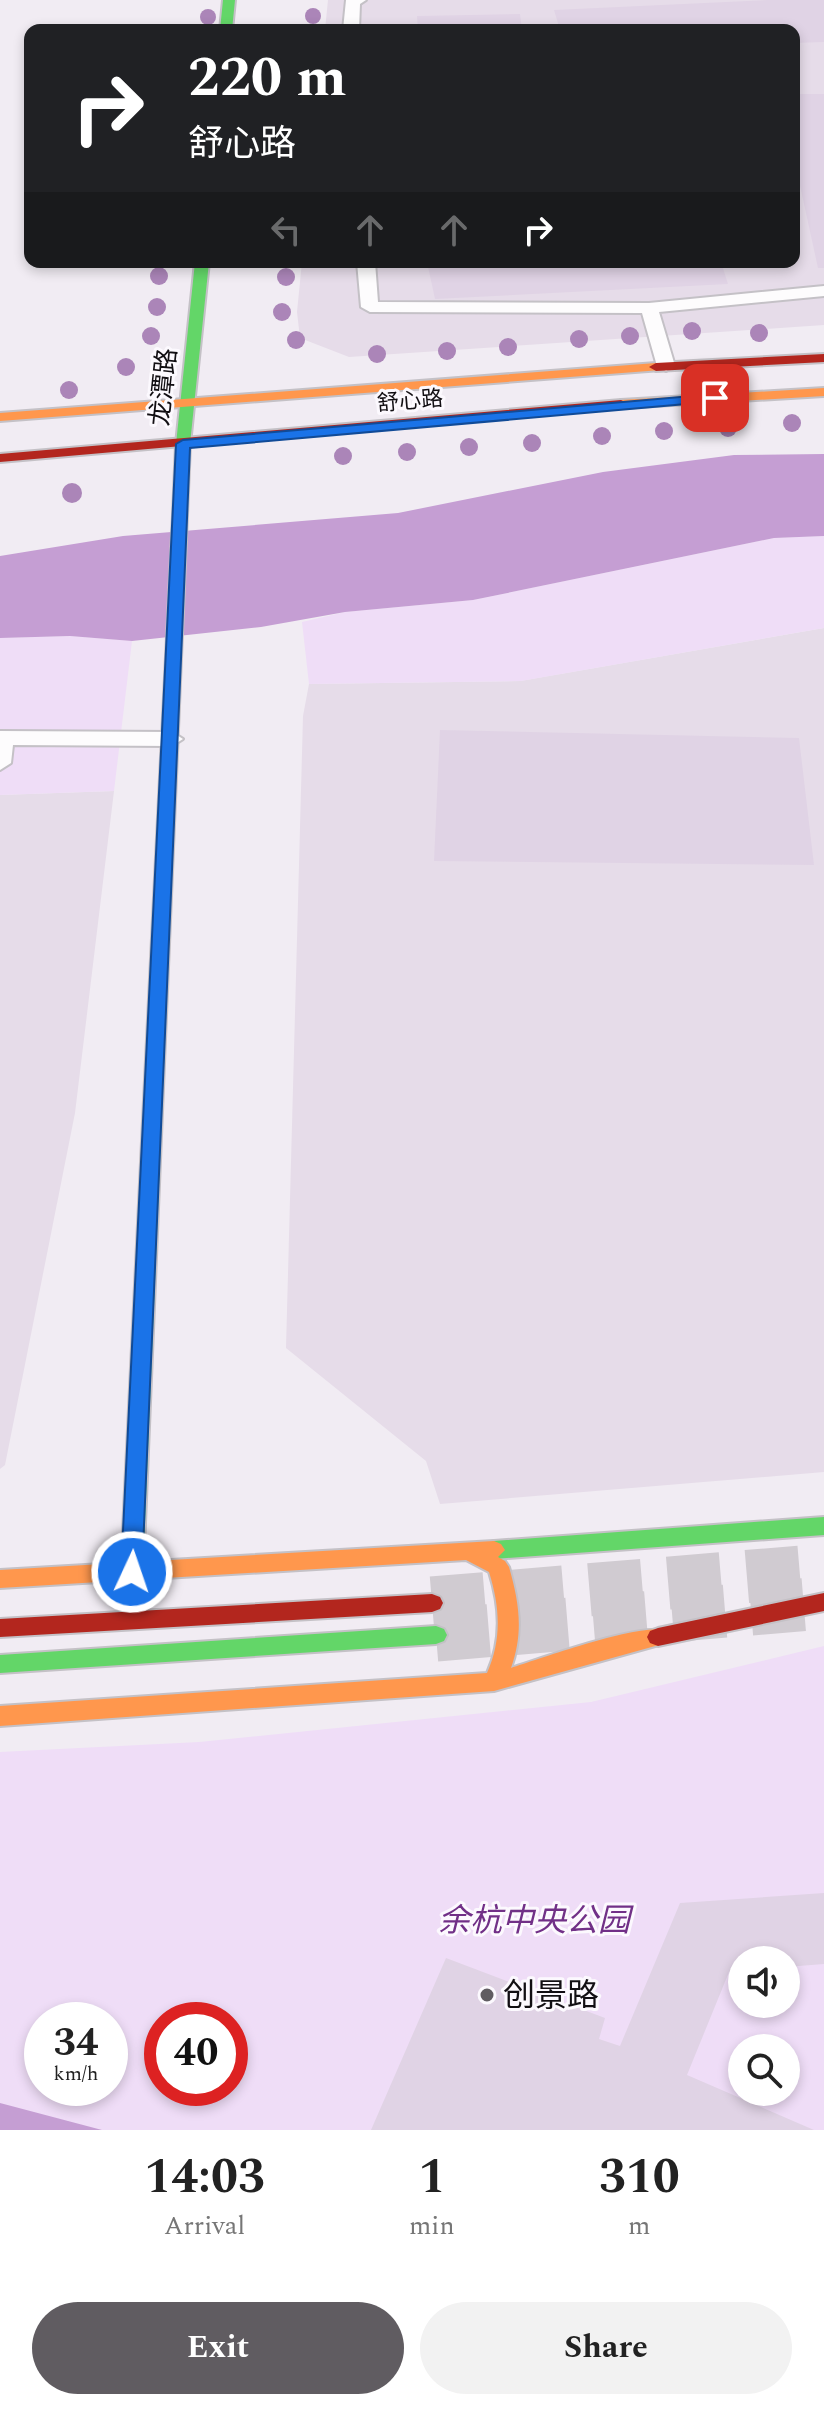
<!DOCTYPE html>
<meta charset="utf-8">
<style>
body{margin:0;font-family:Spectral,"Noto Sans SC",serif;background:#f2f2f2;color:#222;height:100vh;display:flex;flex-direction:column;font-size:30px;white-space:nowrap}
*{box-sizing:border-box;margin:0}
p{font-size:26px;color:#767676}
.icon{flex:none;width:44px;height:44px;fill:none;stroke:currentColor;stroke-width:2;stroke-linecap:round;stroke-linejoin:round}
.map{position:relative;height:2130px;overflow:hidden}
.sheet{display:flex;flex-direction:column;background:#fff;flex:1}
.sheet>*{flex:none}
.guide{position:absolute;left:24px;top:24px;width:776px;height:244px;border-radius:16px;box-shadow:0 4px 12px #0003;background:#202124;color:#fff;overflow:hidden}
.buttons{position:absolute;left:728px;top:1946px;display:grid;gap:16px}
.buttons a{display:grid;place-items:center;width:72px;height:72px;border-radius:50%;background:#fff;box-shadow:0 4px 12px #0003;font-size:40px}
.speed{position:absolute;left:24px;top:2002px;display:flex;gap:16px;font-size:40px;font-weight:700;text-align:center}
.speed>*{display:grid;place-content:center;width:104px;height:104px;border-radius:50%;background:#fff;box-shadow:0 4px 12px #0003;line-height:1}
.speed small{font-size:20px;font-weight:400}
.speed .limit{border:12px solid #d22;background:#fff;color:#111}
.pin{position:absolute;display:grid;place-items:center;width:68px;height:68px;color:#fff;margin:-34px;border-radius:16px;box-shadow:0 4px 12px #0006}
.me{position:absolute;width:88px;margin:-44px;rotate:3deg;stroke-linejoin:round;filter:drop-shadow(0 0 6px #0008)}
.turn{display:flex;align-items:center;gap:28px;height:168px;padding:0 32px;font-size:36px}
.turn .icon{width:104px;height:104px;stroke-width:2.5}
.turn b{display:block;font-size:56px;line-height:68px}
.lanes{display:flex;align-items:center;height:76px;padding:0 32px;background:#0003;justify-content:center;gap:40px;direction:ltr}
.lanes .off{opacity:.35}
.eta{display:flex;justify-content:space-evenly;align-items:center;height:136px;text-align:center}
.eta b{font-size:48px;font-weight:700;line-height:56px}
.action{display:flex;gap:16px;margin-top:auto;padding:16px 32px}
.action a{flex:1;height:92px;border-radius:48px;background:#605c61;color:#fff;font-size:32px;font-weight:700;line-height:92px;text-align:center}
.action a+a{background:#f2f2f2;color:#222}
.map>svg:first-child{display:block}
.built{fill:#e6dce9}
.green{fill:#efddf7;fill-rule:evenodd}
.water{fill:#c59ed3}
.building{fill:#e0d3e5}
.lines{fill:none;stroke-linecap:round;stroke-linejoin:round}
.secondary-tunnel{stroke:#d0cbd1;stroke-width:53;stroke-dasharray:53 26;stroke-linecap:butt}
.lane-casing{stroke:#c4c1c6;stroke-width:4}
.fast-casing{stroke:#c4c1c6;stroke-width:4}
.slow-casing{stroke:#c4c1c6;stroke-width:4}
.jam-casing{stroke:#c4c1c6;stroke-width:4}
.lane{fill:#fdfcfd;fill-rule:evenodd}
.fast{fill:#63d668;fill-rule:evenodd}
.slow{fill:#ff974d;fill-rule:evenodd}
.jam{fill:#b3261e;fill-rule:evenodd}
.tree{fill:#ab85b8}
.route{fill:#1a73e8;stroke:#114b97;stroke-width:2}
.poi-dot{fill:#605c61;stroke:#fcf9fe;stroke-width:3}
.labels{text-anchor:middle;stroke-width:6;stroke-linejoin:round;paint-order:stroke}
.far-street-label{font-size:22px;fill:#120f13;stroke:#fcf9fe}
.street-label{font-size:26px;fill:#120f13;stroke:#fcf9fe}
.near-park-label{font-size:32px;font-style:italic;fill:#713087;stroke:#fcf9fe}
.near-poi-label{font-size:32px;fill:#120f13;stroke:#fcf9fe;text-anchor:start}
</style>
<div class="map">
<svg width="824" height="2130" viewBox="0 0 824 2130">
<rect width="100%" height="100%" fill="#f1ecf3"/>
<path class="built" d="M328 0H824V325L349 357 300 338 297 312 302 262H794V30H325Z
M824 628V1472L440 1504 426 1461 286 1348 303 716 309 684 520 681Z
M114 791 75 1113 5 1465 0 1469V795Z"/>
<path class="green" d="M824 536V628L521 681 309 684 302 622 345 612 473 600 774 538Z
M71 636 132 641 114 791 0 795V638Z
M824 1646V2130H0V1752L199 1742 591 1702ZM742 1960H786V2004H742ZM42 2020H110V2088H42ZM162 2020H230V2088H162ZM742 2048H786V2092H742Z"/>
<path class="water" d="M824 454V536L774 538 473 600 345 612 261 627 132 641 70 636 0 638V556L123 536 398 513 603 472 734 455Z
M0 2103 102 2130H0Z"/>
<path class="building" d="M768 0H824V42L794 43V30H560L554 10Z
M520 14 522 30H418L417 16Z
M794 94H824V268H818L794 158Z
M427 262H721L728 284 435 299Z
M440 730 799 738 814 865 434 861Z
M824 1893V1964L786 1967V1960H742V1971L729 1972 687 2075 814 2130H371L446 1958 605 2018 599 2039 620 2046 680 1903Z"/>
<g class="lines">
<path class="secondary-tunnel" d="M432 1603 824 1570
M436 1635 824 1603"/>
<defs>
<path id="lane" d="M346 0H366L360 4 359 30H343Z
M357 262H375L378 302 649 303 824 286V296L659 312 675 366 666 371 657 366 642 313 370 312 361 307Z
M0 731 172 732 183 739 172 746 13 745 11 763 0 770Z"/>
<path id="fast" d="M223 0H235L232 30H220Z
M195 262H209L190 444 187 515 180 519 173 515 176 444Z
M156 1033 165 1039 143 1572 139 1578 132 1581 125 1578 121 1572 147 1039Z
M824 1517V1535L494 1559 487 1556 483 1550 487 1544 494 1541Z
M436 1626 444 1629 447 1635 444 1641 436 1644 0 1673V1655Z"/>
<path id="slow" d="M656 363 661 364V370L0 421V413Z
M824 388V396L621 408 614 404 621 400Z
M180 511 187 515 165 1039 156 1045 147 1039 173 515Z
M494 1541 501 1544 505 1550 498 1557 505 1561 509 1567C519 1602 524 1632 511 1668 540 1659 642 1622 666 1631L669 1637 666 1643 494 1691 0 1726V1706L487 1673C502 1639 500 1607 489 1572L466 1560 0 1588V1570Z"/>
<path id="jam" d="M824 354V362L656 371 649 367 656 363Z
M621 400 628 404 626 407 0 462V454Z
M824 1593V1611L658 1646 650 1643 647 1637 650 1631 658 1628Z
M432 1594 440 1597 443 1603 440 1609 432 1612 0 1637V1619Z"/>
</defs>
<use href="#lane" class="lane-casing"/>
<use href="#fast" class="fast-casing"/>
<use href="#slow" class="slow-casing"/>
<use href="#jam" class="jam-casing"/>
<use href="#lane" class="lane"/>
<use href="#fast" class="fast"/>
<use href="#slow" class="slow"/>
<use href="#jam" class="jam"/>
</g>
<g class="tree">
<circle cx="313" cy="16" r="8"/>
<circle cx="208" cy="17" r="8"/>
<circle cx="159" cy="276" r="9"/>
<circle cx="286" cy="277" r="9"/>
<circle cx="157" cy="307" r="9"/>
<circle cx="282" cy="312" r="9"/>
<circle cx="692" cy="331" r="9"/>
<circle cx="759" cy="333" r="9"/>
<circle cx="151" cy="336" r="9"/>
<circle cx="630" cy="336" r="9"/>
<circle cx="579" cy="339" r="9"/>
<circle cx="296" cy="340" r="9"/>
<circle cx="508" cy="347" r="9"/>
<circle cx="447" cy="351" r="9"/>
<circle cx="377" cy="354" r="9"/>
<circle cx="126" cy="367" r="9"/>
<circle cx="69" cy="390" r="9"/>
<circle cx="792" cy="423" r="9"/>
<circle cx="728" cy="428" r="9"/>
<circle cx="664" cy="431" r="9"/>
<circle cx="602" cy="436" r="9"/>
<circle cx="532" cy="443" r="9"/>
<circle cx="469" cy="447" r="9"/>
<circle cx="407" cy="452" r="9"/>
<circle cx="343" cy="456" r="9"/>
<circle cx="72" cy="493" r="10"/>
</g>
<path class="route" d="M715 394 722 398 720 401 190 448 142 1572 139 1578 132 1581 124 1578 121 1572 176 444 183 440Z"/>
<circle class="poi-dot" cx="487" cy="1995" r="8"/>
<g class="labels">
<g class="far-street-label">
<text transform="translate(410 400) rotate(-5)" y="8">舒心路</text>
</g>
<g class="street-label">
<text transform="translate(163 387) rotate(-84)" y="9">龙潭路</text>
</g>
<g class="near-park-label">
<text x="534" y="1931">余杭中央公园</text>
</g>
<g class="near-poi-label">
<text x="503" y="2006">创景路</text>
</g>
</g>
</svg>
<div class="buttons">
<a><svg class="icon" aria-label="sound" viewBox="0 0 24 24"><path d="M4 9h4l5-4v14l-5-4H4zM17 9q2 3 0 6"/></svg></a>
<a><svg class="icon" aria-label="search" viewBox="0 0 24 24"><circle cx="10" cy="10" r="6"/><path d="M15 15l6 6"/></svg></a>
</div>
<div class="speed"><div>34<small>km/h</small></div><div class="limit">40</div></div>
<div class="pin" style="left:715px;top:398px;background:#d93025"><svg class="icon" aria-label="arrive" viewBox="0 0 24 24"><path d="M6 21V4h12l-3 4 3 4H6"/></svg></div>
<svg class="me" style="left:132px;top:1572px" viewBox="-20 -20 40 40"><circle r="17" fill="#1a73e8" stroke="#fff" stroke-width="3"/><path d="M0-11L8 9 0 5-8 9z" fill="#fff"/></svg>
<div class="guide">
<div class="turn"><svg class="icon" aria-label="right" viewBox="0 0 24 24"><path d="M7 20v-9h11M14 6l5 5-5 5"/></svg><div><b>220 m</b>舒心路</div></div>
<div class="lanes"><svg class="icon off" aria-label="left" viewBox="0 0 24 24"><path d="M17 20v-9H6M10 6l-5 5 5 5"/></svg><svg class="icon off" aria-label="ahead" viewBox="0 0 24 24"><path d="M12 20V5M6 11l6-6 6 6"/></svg><svg class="icon off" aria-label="ahead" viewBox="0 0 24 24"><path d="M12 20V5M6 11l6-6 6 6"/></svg><svg class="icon" aria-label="right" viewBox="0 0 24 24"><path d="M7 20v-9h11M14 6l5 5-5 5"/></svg></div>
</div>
</div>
<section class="sheet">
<div class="eta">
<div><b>14:03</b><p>Arrival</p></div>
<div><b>1</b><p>min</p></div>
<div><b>310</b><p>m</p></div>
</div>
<div class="action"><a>Exit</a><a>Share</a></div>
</section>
